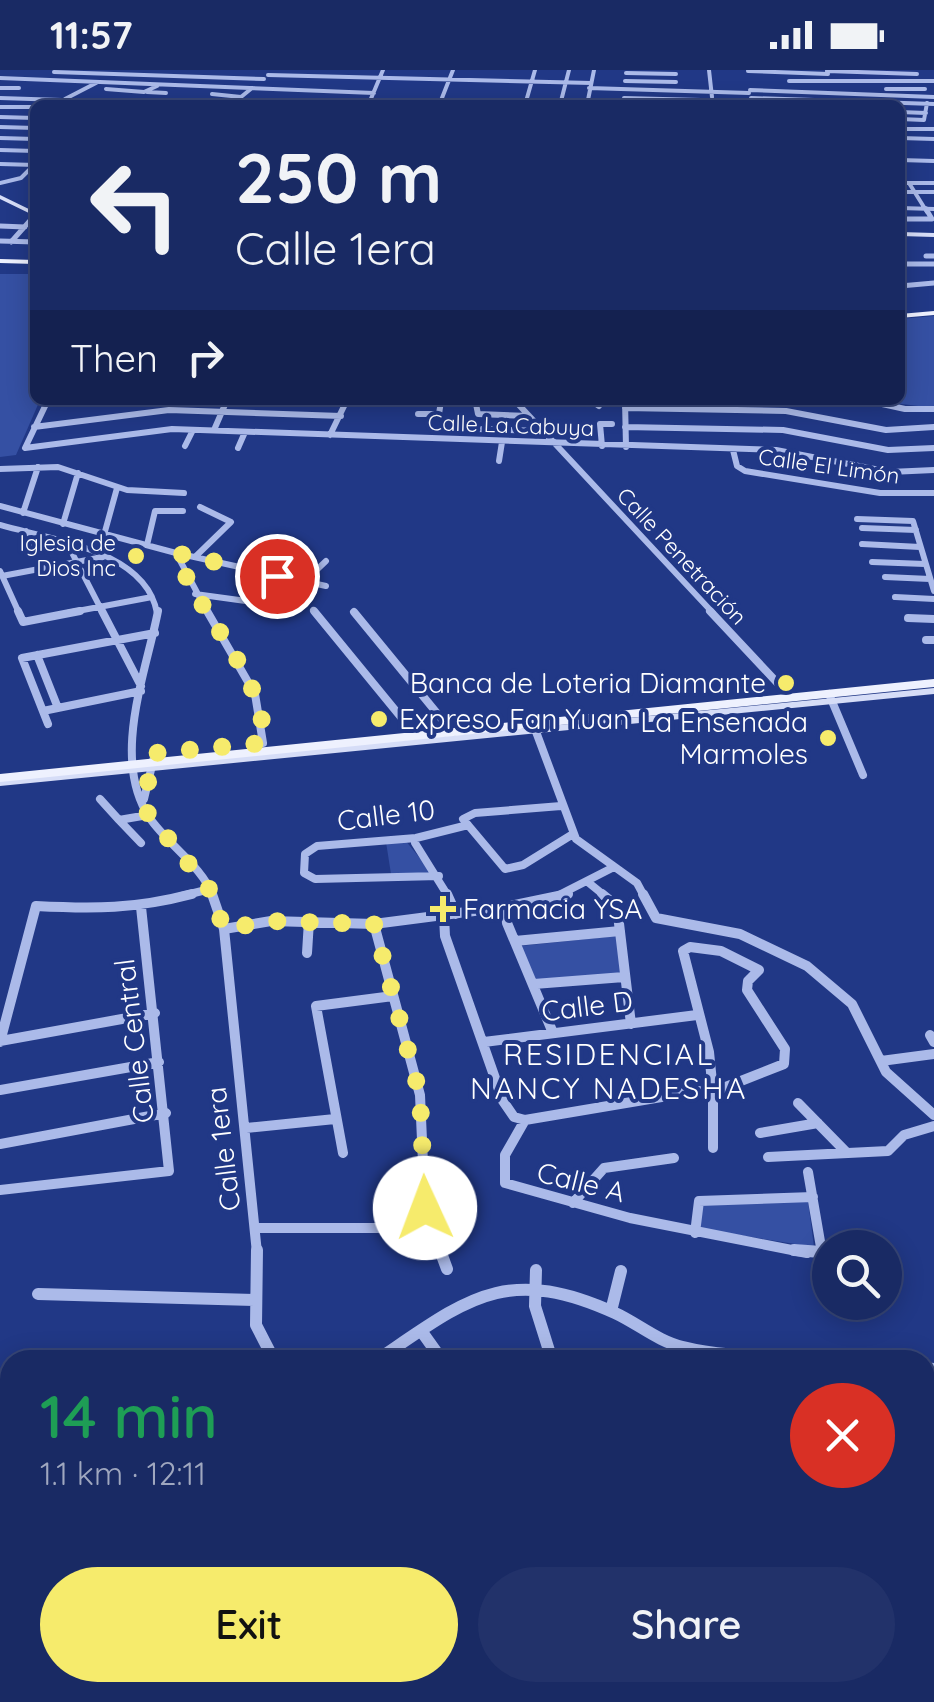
<!DOCTYPE html>
<meta charset="utf-8">
<style>
body{margin:0;font-family:Quicksand,sans-serif;background:#22326a;color:#f1f3f6;height:100vh;display:flex;flex-direction:column;font-size:38px;white-space:nowrap}
*{box-sizing:border-box;margin:0}
p{font-size:32px;color:#9fa7bf}
.icon{flex:none;width:55px;height:55px;fill:none;stroke:currentColor;stroke-width:2;stroke-linecap:round;stroke-linejoin:round}
.map{position:relative;flex:1;overflow:hidden}
.side{position:absolute;left:0px;top:1280px;width:935px;height:352px;display:flex;flex-direction:column;background:#192a64;border-radius:30px 30px 0 0;box-shadow:0 5px 25px #0003,0 0 0 2px #374678}
.side>*{flex:none}
.guide{position:absolute;left:30px;top:30px;width:875px;height:305px;border-radius:15px;box-shadow:0 5px 25px #0003,0 0 0 2px #374678;background:#192a64;color:#f1f3f6;overflow:hidden}
.controls{position:absolute;left:812px;top:1160px;display:grid;gap:20px}
.controls a{display:grid;place-items:center;width:90px;height:90px;border-radius:50%;background:#192a64;box-shadow:0 5px 25px #0003,0 0 0 2px #374678;font-size:50px}
.pin{position:absolute;display:grid;place-items:center;width:85px;height:85px;color:#fff;margin:-42px;border:5px solid #fff;border-radius:50%;box-shadow:0 2px 10px #0007}
.me{position:absolute;width:110px;margin:-55px;rotate:358deg;stroke-linejoin:round;filter:drop-shadow(0 0 8px #0008)}
.turn{display:flex;align-items:center;gap:35px;height:210px;padding:0 40px;font-size:45px}
.turn .icon{width:130px;height:130px;stroke-width:2.5}
.turn b{display:block;font-size:70px;line-height:85px}
.then{display:flex;align-items:center;height:95px;padding:0 40px;background:#0003;gap:20px;font-size:38px}
.round{display:grid;place-items:center;flex:none;width:105px;height:105px;border-radius:52px;background:#22326a}
.overview{display:flex;align-items:center;justify-content:space-between;height:170px;padding:0 40px}
h1{font-size:60px;font-weight:600;line-height:75px;color:#1e9e55}
.cta{display:flex;gap:20px;margin-top:auto;padding:20px 40px}
.cta a{flex:1;height:115px;border-radius:60px;background:#f6eb6c;color:#111;font-size:40px;font-weight:600;line-height:115px;text-align:center}
.cta a+a{background:#22326a;color:#f1f3f6}
.status{display:flex;justify-content:space-between;align-items:center;height:70px;padding:0 50px;background:#192a64;direction:ltr}
.status svg{height:28px;fill:currentColor}
.map>svg:first-child{display:block}
.green{fill:#3550a3}
.lines{fill:none;stroke-linecap:round;stroke-linejoin:round}
.street-far5{stroke:#abbae9;stroke-width:4}
.street-far4{stroke:#abbae9;stroke-width:5}
.street-far3{stroke:#abbae9;stroke-width:6}
.street-far2{stroke:#abbae9;stroke-width:8}
.street-far1{stroke:#abbae9;stroke-width:10}
.street{stroke:#abbae9;stroke-width:12}
.secondary{fill:#d6ddf7;fill-rule:evenodd}
.primary{fill:#eef1fe;fill-rule:evenodd}
.route{stroke:#f6eb6c;stroke-width:18;stroke-dasharray:0 32.4}
.poi-dot{fill:#f6eb6c;stroke:#213886;stroke-width:4}
.labels{text-anchor:middle;stroke-width:8;stroke-linejoin:round;paint-order:stroke}
.far-street-label{font-size:22px;fill:#fff;stroke:#213886}
.far-poi-label{font-size:22px;fill:#fff;stroke:#213886;text-anchor:end}
.poi-label{font-size:28px;fill:#fff;stroke:#213886;text-anchor:end}
.street-label{font-size:28px;fill:#fff;stroke:#213886}
.neighbourhood-label{font-size:30px;letter-spacing:2.5px;fill:#fff;stroke:#213886}
</style>
<div class="status"><b>11:57</b><svg viewBox="0 0 49 12"><path d="M0 12V9h3v3zM5 12V6h3v6zM10 12V3h3v9zM15 12V0h3v12zM26 1h20v11H26zM47 4h2v5h-2z"/></svg></div>
<div class="map">
<svg width="934" height="1632" viewBox="0 0 934 1632">
<rect width="100%" height="100%" fill="#213886"/>
<path class="green" d="M0 204H35V330H40L16 385 0 387Z
M934 246V338L870 330H900V249Z
M405 770 432 803 391 804 386 772Z
M617 866 622 911 536 917 520 876Z
M808 1131 814 1177 701 1159V1135Z"/>
<g class="lines">
<path class="street-far5" d="M383 0 370 31 510 35
M709 0 712 27
M748 1 828 4
M827 1 917 4
M54 2 264 9
M626 3 676 4
M268 5 591 13
M0 8 374 23
M625 11 676 12
M789 11H934
M0 18H19
M589 18 749 23
M106 19 144 22 157 16
M886 19H925
M750 20 934 27
M147 22 166 23
M212 24 241 27 252 18
M0 28 216 35
M624 28 740 31
M751 28 934 34
M65 29 96 13
M337 30 370 31
M296 31 335 33
M440 33 453 0
M525 35 535 0
M560 35 569 0
M587 35 594 0
M0 37H35
M900 42 926 43
M0 47 35 48
M900 49 924 50 927 33
M0 57 35 58
M900 59H934
M0 68 35 69
M900 68 934 69
M0 80 35 81
M900 90 934 91
M0 94 35 95
M0 113 21 108 35 94
M900 113H934
M909 113 927 142
M900 122H934
M900 138 934 139"/>
<path class="street-far4" d="M900 149H932L926 139
M0 156 25 157
M0 171 35 172
M11 172 35 145
M926 186H934
M900 194H934
M900 216 934 213"/>
<path class="street-far3" d="M48 330 25 378 172 359 776 380 890 402 934 400
M435 330 482 334 532 330
M591 330 599 336
M625 330 626 377
M864 330 905 339H934
M46 334 97 330
M476 334 478 344 529 346
M518 334 713 543
M625 338 786 341 886 360 934 357
M418 344H439L441 331
M34 357 169 340 341 346
M625 357 783 360 888 380 934 378
M444 358 543 361
M214 360 227 330
M330 365 347 330
M185 376 193 360
M602 376 600 354H612
M238 378 245 362
M733 380 737 396 745 401 880 423H934
M499 391 502 372
M0 399 58 397 127 420 184 423
M0 436 176 483 326 516
M23 443 38 397
M857 449 913 451 934 521
M63 454 78 403
M0 455C52 470 146 480 157 543
M862 458 916 460
M26 461 35 480 66 474
M104 465 117 418
M67 473 103 543
M862 474 920 477
M147 475 155 441H183
M176 483 208 543
M195 487 231 452 200 437
M872 492 925 494
M248 500 278 477
M0 501 19 543
M2 506 103 487
M885 507 930 509
M305 511 326 491
M195 524 290 537
M895 527 934 529
M313 540 316 543
M67 543 152 527"/>
<path class="street-far2" d="M18 541 23 552 80 541
M102 541 141 616
M158 541C146 603 111 688 149 747 167 774 202 796 213 826
M207 541 255 624 263 673
M314 541 409 657
M710 541 784 620
M354 542 445 653
M908 548 934 549
M926 570H934
M37 585 58 638
M829 624 863 705
M43 641 141 621
M48 654 22 588 155 563
M535 659 576 769 637 813 644 826
M100 729 119 750
M144 729 155 683
M561 736 475 743 463 749 505 799 523 795 573 764
M416 768 415 773 448 826
M141 773 119 750 148 745
M439 806 315 809 304 803 305 784 317 776 416 768 468 755
M589 813 605 826
M182 826 210 819
M557 826 614 797"/>
<path class="street-far1" d="M212 824 224 859 257 1183
M447 824 456 844
M602 824 613 833 618 845 631 954
M643 824 656 848 740 864 807 896 852 934 886 1002 934 1045
M505 837 507 853 553 963
M444 846 445 866 503 1031 514 1047 525 1050 505 1085V1113L630 1148 807 1183
M374 854 420 1025 425 1138 441 1183
M224 859 271 851 374 854 505 837 568 824
M515 871 620 861
M690 877 721 881 759 900 748 911 747 920 785 979 784 994 713 1022 709 982 683 881Z
M307 883 309 851
M534 914 624 907
M930 965 934 972
M0 971 155 943
M0 972 36 836C94 839 135 839 192 824
M484 972 697 945
M881 991 934 984
M0 1020 159 992
M798 1033 847 1083
M525 1050 697 1021 713 1022
M246 1058 335 1049
M760 1063 818 1053
M0 1074 166 1043
M713 1078V1022
M343 1083 316 936 393 926
M768 1087 888 1081 904 1065 934 1056
M808 1102 822 1183
M0 1120 169 1101 141 837
M573 1133 604 1098 674 1088
M257 1158H432
M695 1163 699 1131 813 1127
M817 1183 821 1182"/>
<path class="street" d="M257 1180 256 1255 274 1290
M440 1180 447 1199
M794 1180 821 1182
M821 1180 830 1192
M536 1200 535 1236 552 1290
M38 1224 254 1230
M843 1232 845 1239
M611 1241 621 1201
M422 1262 442 1290
M70 1284 71 1290
M377 1290C466 1230 505 1193 615 1243 637 1253 659 1272 683 1277 726 1288 783 1286 828 1290
M666 1290 681 1277
M925 1298 934 1299
M0 1328 3 1312
M925 1350H934
M925 1419H934
M925 1461H934
M0 1464 10 1473
M111 1622 112 1632
M189 1622 198 1632
M327 1622 333 1632
M437 1622 442 1632
M655 1622 660 1632
M757 1622 763 1632
M823 1622 829 1632
M898 1622 904 1632
M515 1632 547 1622
M792 1632 813 1622"/>
<path class="secondary" d="M0 125 35 142V146L0 129Z
M900 162 934 163V167L900 166Z
M934 618V624L0 716V710Z"/>
<path class="primary" d="M0 189 35 190V194L0 193Z
M934 241V245L900 248V244Z
M934 609V617L0 712V704Z"/>
</g>
<g class="lines">
<path class="route" d="M277 506 176 483C197 544 268 608 263 673L155 683 144 729 146 741 210 820 224 859 270 851 374 854 420 1025 425 1138"/>
</g>
<g class="poi-dot">
<circle cx="136" cy="486" r="10"/>
<circle cx="786" cy="613" r="10"/>
<circle cx="379" cy="649" r="10"/>
<circle cx="828" cy="668" r="10"/>
<path d="M438 824h10v10h10v10h-10v10h-10v-10h-10v-10h10z"/>
</g>
<g class="labels">
<g class="far-street-label">
<text transform="translate(511 355) rotate(2)" y="8">Calle La Cabuya</text>
<text transform="translate(829 396) rotate(8)" y="8">Calle El Limón</text>
<text transform="translate(682 486) rotate(47)" y="8">Calle Penetración</text>
</g>
<g class="far-poi-label">
<text x="116" y="481">Iglesia de<tspan x="116" dy="25">Dios Inc</tspan></text>
</g>
<g class="poi-label">
<text x="766" y="623">Banca de Loteria Diamante</text>
<text x="399" y="659" text-anchor="start">Expreso Fan Yuan</text>
<text x="808" y="662">La Ensenada<tspan x="808" dy="32">Marmoles</tspan></text>
<text x="463" y="849" text-anchor="start">Farmacia YSA</text>
</g>
<g class="street-label">
<text transform="translate(386 745) rotate(-7)" y="10">Calle 10</text>
<text transform="translate(587 936) rotate(-7)" y="10">Calle D</text>
<text transform="translate(134 971) rotate(-97)" y="10">Calle Central</text>
<text transform="translate(223 1079) rotate(-97)" y="10">Calle 1era</text>
<text transform="translate(581 1112) rotate(14)" y="10">Calle A</text>
</g>
<g class="neighbourhood-label">
<text x="609" y="995">RESIDENCIAL<tspan x="609" dy="34">NANCY NADESHA</tspan></text>
</g>
</g>
</svg>
<div class="controls">
<a><svg class="icon" aria-label="search" viewBox="0 0 24 24"><circle cx="10" cy="10" r="6"/><path d="M15 15l6 6"/></svg></a>
</div>
<div class="pin" style="left:277px;top:506px;background:#d93025"><svg class="icon" aria-label="arrive" viewBox="0 0 24 24"><path d="M6 21V4h12l-3 4 3 4H6"/></svg></div>
<svg class="me" style="left:425px;top:1138px" viewBox="-20 -20 40 40"><circle r="19" fill="#fff"/><path d="M0-13L10 11 0 6-10 11z" fill="#f6eb6c"/></svg>
<div class="guide">
<div class="turn"><svg class="icon" aria-label="left" viewBox="0 0 24 24"><path d="M17 20v-9H6M10 6l-5 5 5 5"/></svg><div><b>250 m</b>Calle 1era</div></div>
<div class="then">Then<svg class="icon" aria-label="right" viewBox="0 0 24 24"><path d="M7 20v-9h11M14 6l5 5-5 5"/></svg></div>
</div>
<section class="side">
<div class="overview"><div><h1>14 min</h1><p>1.1 km · 12:11</p></div><a class="round" style="background:#d93025;color:#fff"><svg class="icon" aria-label="close" viewBox="0 0 24 24"><path d="M6 6l12 12M18 6L6 18"/></svg></a></div>
<div class="cta"><a>Exit</a><a>Share</a></div>
</section>
</div>
